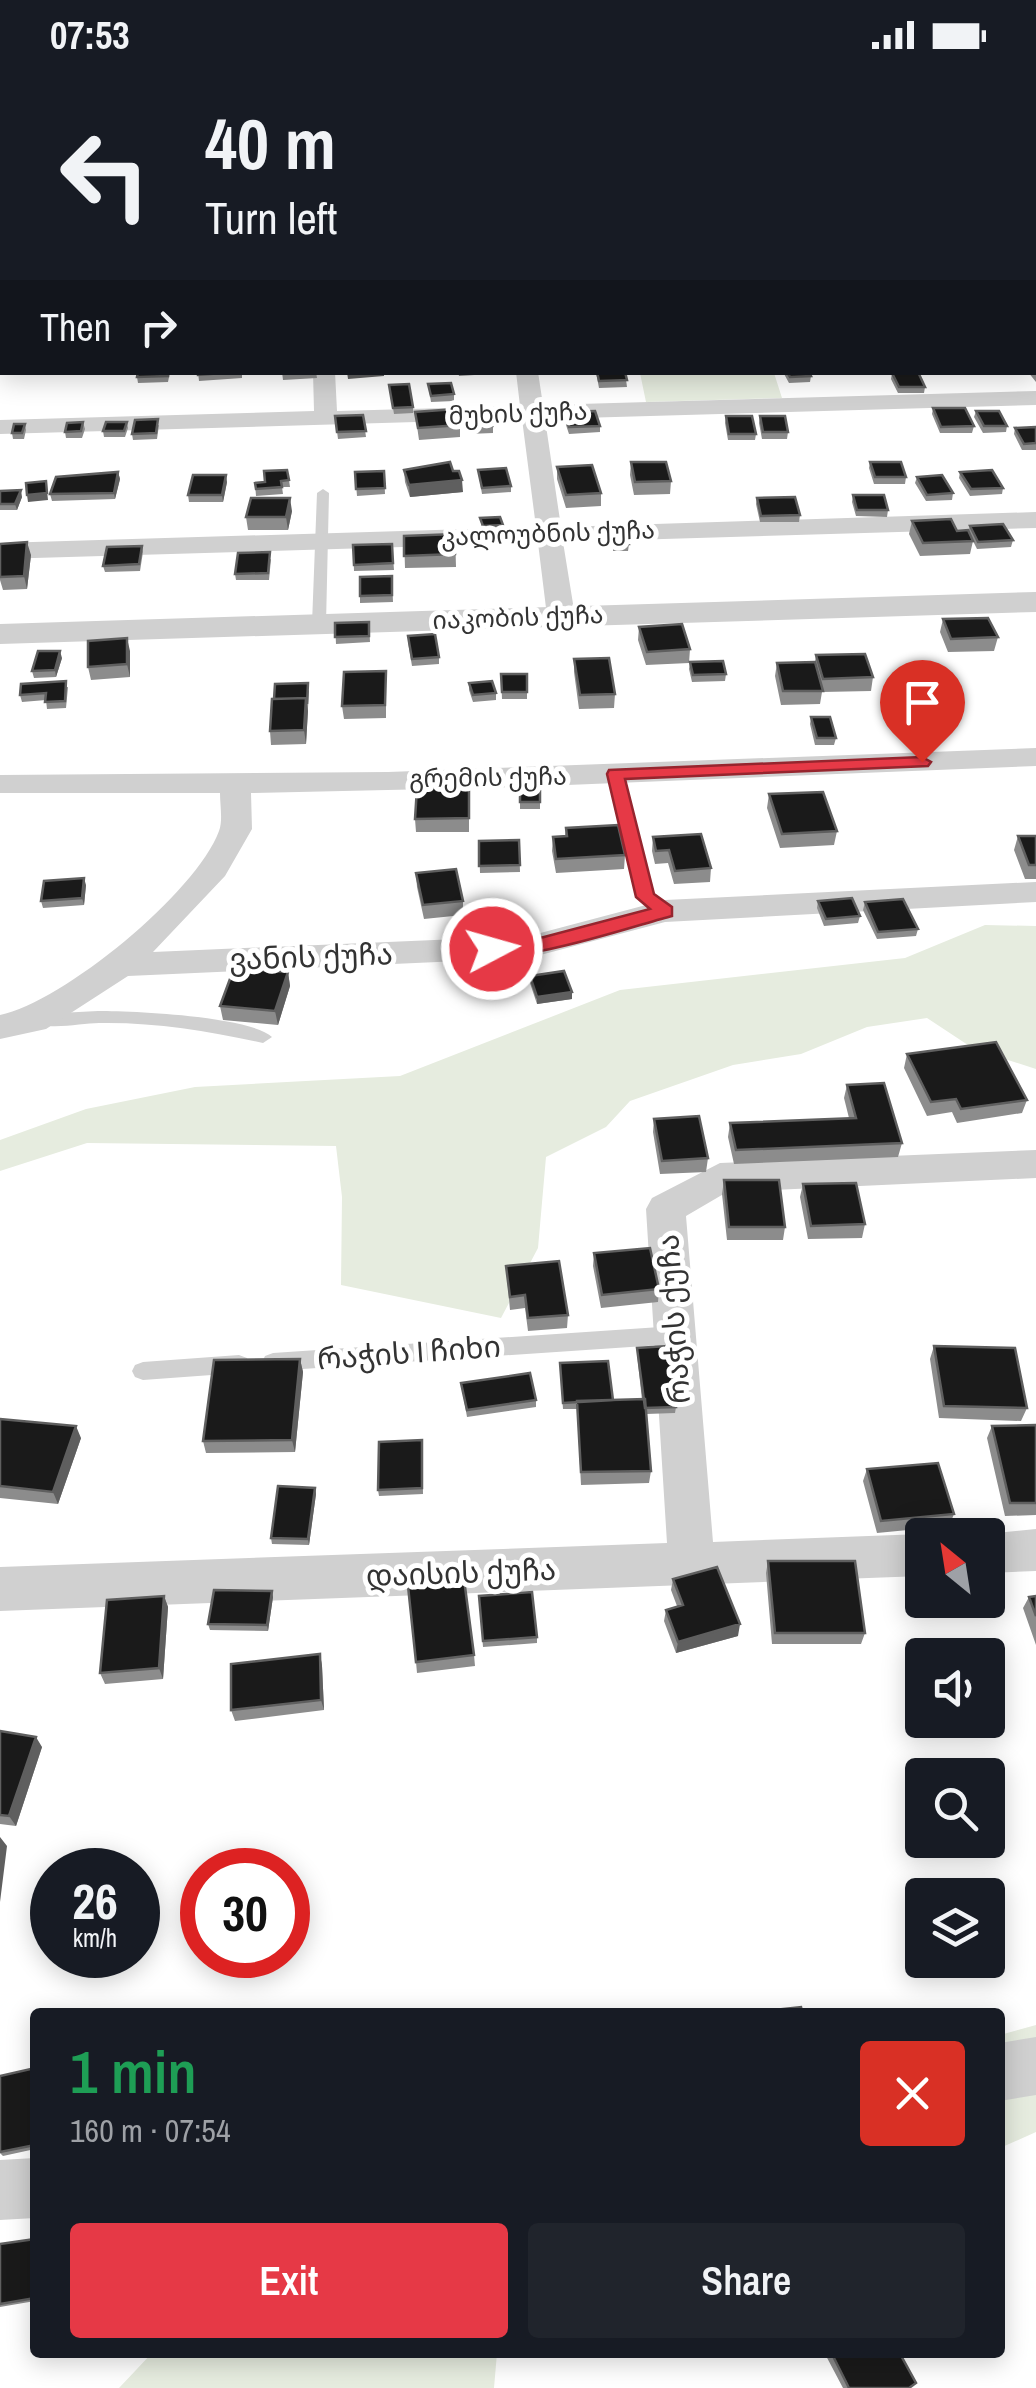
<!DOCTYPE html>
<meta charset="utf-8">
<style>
body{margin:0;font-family:"Archivo Narrow","Noto Sans Georgian",sans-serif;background:#20242c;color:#f1f3f6;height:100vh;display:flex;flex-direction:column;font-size:38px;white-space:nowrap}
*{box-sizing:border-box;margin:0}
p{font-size:32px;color:#9ea1a6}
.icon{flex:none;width:55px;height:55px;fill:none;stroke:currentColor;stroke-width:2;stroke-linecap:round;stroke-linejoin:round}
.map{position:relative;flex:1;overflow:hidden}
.side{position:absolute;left:30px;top:1938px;width:975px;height:350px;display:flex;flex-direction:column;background:#171b24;border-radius:10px;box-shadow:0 5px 25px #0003}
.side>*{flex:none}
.banner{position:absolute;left:0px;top:0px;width:1038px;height:305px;box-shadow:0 5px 25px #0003;background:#171b24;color:#f1f3f6;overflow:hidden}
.needle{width:65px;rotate:330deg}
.controls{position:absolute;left:905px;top:1448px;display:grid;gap:20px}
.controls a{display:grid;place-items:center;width:100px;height:100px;border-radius:10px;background:#171b24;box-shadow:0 5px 25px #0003;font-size:50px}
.speed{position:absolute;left:30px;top:1778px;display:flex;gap:20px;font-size:50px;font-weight:700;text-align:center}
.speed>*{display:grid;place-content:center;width:130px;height:130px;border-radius:50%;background:#171b24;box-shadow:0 5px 25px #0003;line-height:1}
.speed small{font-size:25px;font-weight:400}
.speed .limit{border:15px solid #d22;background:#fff;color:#111}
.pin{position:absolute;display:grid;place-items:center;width:85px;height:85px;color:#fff;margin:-102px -42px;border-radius:50% 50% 50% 0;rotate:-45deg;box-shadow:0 0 10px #0007}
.pin .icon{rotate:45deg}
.me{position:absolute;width:110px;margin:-55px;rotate:84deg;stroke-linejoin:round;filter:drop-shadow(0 0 8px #0008)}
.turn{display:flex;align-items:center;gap:35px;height:210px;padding:0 40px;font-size:45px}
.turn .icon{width:130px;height:130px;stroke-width:2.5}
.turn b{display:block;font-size:70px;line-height:85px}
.then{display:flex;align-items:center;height:95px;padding:0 40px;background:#0003;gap:20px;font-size:38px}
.round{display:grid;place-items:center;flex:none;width:105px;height:105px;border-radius:10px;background:#20242c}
.summary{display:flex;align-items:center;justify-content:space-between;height:170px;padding:0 40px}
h1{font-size:60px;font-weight:600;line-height:75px;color:#1e9e55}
.action{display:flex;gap:20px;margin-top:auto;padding:20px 40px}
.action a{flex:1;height:115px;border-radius:10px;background:#e63946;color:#fff;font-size:40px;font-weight:600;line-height:115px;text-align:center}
.action a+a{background:#20242c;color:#f1f3f6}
.status{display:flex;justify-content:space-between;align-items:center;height:70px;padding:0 50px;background:#171b24;direction:ltr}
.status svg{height:28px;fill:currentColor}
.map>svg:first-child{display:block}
.green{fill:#e6ecdf}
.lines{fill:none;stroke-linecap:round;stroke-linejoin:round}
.stream{fill:#cfe2ee;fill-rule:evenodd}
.service{fill:#d0d0d0;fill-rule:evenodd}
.minor{fill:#d0d0d0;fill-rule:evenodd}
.tertiary{fill:#d0d0d0;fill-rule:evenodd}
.wall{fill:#8c8c8c}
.shaded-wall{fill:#5f5f5f}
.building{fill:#1a1a1a;stroke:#5f5f5f;stroke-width:2.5}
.route{fill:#e63946;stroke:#96252e;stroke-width:2.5}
.labels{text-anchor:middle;stroke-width:10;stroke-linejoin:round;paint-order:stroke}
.far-street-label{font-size:25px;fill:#333;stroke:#fff}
.street-label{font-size:30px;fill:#333;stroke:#fff}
</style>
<div class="status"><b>07:53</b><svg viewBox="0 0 49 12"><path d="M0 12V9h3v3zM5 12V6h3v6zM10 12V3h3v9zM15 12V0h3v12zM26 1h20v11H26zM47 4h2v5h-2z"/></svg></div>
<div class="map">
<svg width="1036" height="2318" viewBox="0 0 1036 2318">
<rect width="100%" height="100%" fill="#fff"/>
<path class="green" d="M110 0H1036V25L1035 2Z
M640 303H774L782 328 646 332Z
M985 855 1036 856V999L974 979 927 948 867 957 801 984 733 995 630 1031 606 1057 546 1087 538 1178 501 1248 341 1215 342 1127 336 1076 87 1073 0 1101V1070L86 1039 195 1017 400 1006 620 920 905 888Z
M1036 1955V2062L1000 2078V1965Z
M153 2282H497V2283L494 2318H119Z"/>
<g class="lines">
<path class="stream" d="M1035 10H1036V13H1035Z"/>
<path class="service" d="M0 38H2V42H0Z
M323 419 329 423 326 554 319 558 312 554 317 423Z
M616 699 624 704 653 825 671 837V845H659L637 827 608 704Z
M98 941C133 941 249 946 272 967L263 973C209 961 155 952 99 953 81 953 44 962 31 950L40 944Z
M675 1256 682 1259 686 1265 682 1271 675 1274 273 1301 265 1298 262 1292 265 1286 273 1283Z
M239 1285 247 1288 250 1294 247 1300 239 1303 143 1310 135 1307 132 1301 135 1295 143 1292Z"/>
<path class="minor" d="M79 0H111L113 2H81Z
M1035 17H1036V27H1035Z
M1035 49H1036V59H1035Z
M0 181H2V193H0Z
M1035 262H1036V274H1035Z
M0 290 2 302H6L0 304Z
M313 302H335L337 341 520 336 516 302H538L543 335 1036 321V335L545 349 561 457 1036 442V458L563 472 575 546 561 554 547 546 538 473 0 489V473L536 457 522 349 0 364V350L314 341Z
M1036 678V696L518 717 251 723 252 759 225 806 153 882 529 866 665 830 1036 812V832L665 852 529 888 128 906 46 959 0 969V945C63 932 196 823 219 761 223 751 220 735 220 723H0V705L388 702Z
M1036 1080V1108L727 1122 686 1146 713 1472 922 1464V1506L0 1541V1497L667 1473 646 1139 652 1128 720 1093Z
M1036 1459V1501L988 1503V1465H977Z
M1036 1967V2025L1000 2031V1973Z
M35 2088V2148L0 2150V2090Z"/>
<path class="tertiary" d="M1036 522V542L0 574V554Z"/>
</g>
<path class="wall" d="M1036 276V312L1028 302H1035Z
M170 302 168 312 138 313 137 307Z
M198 302H242V308L199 311Z
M282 302H316L317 308 283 310Z
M458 302H490V304L459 306Z
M596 302H625L627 317 599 318Z
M783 302H809L811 306 810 312 789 313Z
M892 303 925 317 924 323H898L891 309Z
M428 314 454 324V331L431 332Z
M389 315 413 337V343L394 344Z
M933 338 974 356 972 363H940L932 344Z
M976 341 1007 356 1006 362 983 363 974 347Z
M415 342 460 355V367L419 370Z
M564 342 600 356V362L569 364 564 349Z
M363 345 366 367 338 369 335 346Z
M726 346 756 364 755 370H728L725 353Z
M760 346 788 362 787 369H762L759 353Z
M466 351 493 356V363L468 364Z
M83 352 85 359 82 368H66L65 362Z
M127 352 128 358 125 367H104L103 361Z
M25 354 26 360 24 369H13L12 363Z
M159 355 157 369 133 370 132 364Z
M1036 357V380H1022L1014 364 1015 358Z
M631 392 671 411 670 424 634 425 630 405Z
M870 392 906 407 905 414H874L869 398Z
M557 397 601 423V436L566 438 557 409Z
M404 400 453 401 463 422 410 427 405 412Z
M478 400 511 416V422L482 424Z
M384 401 385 424 357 426 355 402Z
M118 402 120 409 115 429 52 431 50 424Z
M960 402 1003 418 1002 424 970 426 959 408Z
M917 407 953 423 952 430 926 431 915 413Z
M289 410 290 417H282L283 424 256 426 255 413Z
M227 412 223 432H189L188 425Z
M0 421 22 427 17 440H0Z
M853 425 888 440 887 447 856 446 852 432Z
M757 428 800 445 799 452H760L756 434Z
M292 441 288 460H248L246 447Z
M480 448 503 455V461L483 463Z
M912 451 957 461 968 462 970 456 1013 470 1011 477 977 479 973 471 970 484 920 486 909 464Z
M455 464 456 497 405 498 404 466Z
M613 466 629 474 628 481H613Z
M0 474 31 485 27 519 3 520 0 510Z
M392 474 394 500 354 501 353 475Z
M142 476 143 482 140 501 105 502 103 496Z
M271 489 269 510H236L235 504Z
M392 506 393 532 360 533V526Z
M943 549 998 567 994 581 948 582 940 562Z
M369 552 370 572 336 574 335 553Z
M639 557 690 579 689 593 646 595 638 570Z
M408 572 439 587V594L412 596Z
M130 581V607L91 610 88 597Z
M816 585 873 607 871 621 822 622 820 634 781 635 775 606 777 593 815 592Z
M62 588 56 607 34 608 32 601Z
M574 589 615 624 614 638 579 639 574 602Z
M690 592 726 604 725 611 692 612 689 599Z
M386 601V648L344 649 342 636Z
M501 604H527V629H502Z
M469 613 496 623V630L473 632 469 620Z
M68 617 66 638 47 639 46 630 22 632 20 625Z
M309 620 306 674 271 675 270 661Z
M811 647 836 668 834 675H815L810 654Z
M469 718V762H416L415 749Z
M520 718H540V739H520Z
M769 724 837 761 834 775 780 778 767 738Z
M566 758 625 785 624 799 556 803 552 781 553 767 565 766Z
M1018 766H1036V809H1025L1014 780Z
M653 767 711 798 710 812 674 814 668 793 655 794 652 781Z
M519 770 520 802 480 803 479 771Z
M416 803 463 831V845L424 849 417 817Z
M86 815 84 835 43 838 41 831Z
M818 831 860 846 858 853 824 856 817 838Z
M865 832 918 859 916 866 877 869 863 840Z
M288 902 290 916 278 955 223 950 220 936Z
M530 906 572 929 537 934 530 913Z
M907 984 1027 1030 1022 1043 957 1053 952 1042 927 1046 904 998Z
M847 1015 902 1073 898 1087 734 1094 728 1067 730 1053 849 1048 844 1028Z
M654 1049 708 1088 706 1102 660 1104 653 1062Z
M724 1110 785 1157 783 1170H727L722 1124Z
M803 1114 865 1154 862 1168 808 1169 800 1127Z
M594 1183 659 1219 658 1232 601 1238 593 1196Z
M506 1196 568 1245 567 1258 528 1261 525 1238 510 1240Z
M934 1276 1027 1338 1021 1351 939 1348 930 1289Z
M637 1278 676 1337 675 1343 646 1344 651 1401 649 1413 581 1415 577 1339H563L560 1300 613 1330H642L637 1284Z
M300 1289 303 1302 295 1382 206 1383 203 1371Z
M461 1313 536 1330V1337L467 1347Z
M0 1349 81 1368 58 1434 0 1428Z
M1036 1355V1445L1005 1446 987 1368 992 1356Z
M422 1370 423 1424 379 1426 378 1420Z
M867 1399 954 1444 949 1456 877 1463 863 1411Z
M315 1418 316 1424 309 1475 272 1474 271 1468Z
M768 1491 865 1563 861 1574H772L766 1503Z
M673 1509 738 1566 676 1583 664 1551 666 1540 677 1536 671 1520Z
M164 1526 168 1537 163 1609 105 1614 100 1603Z
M479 1526 537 1567V1573L483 1577Z
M1036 1526V1575L1023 1538 1029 1527Z
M273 1527 268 1561 210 1560 208 1554Z
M320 1584 322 1596 324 1640 235 1651 231 1640Z
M474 1585 475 1596 417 1603 416 1592Z
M0 1661 42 1677 16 1756 0 1754Z
M35 1998V2079L3 2086 0 2083Z
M35 2169V2231L0 2237V2174Z
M824 2282H899L909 2318H843Z"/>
<path class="shaded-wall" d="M347 302H384V306L348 309Z
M118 402 120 409 115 429 114 423Z
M226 405 227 412 223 432 222 425Z
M462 410 463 422 410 427 409 415Z
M46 411 48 430 28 432 27 425Z
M21 420 22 427 17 440 15 434Z
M290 428 292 441 288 460 286 447Z
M27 472 31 485 27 519 24 506Z
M127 568 130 581V607L127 594Z
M60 581 62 588 56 607 55 600Z
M306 628 308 641 306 674 304 660Z
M84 808 86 815 84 835 82 828Z
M288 902 290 916 278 955 275 941Z
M572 922V929L537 934V927Z
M300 1289 303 1302 295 1382 292 1370Z
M76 1356 81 1368 58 1434 53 1422Z
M315 1418 316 1424 309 1475 308 1469Z
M272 1521 273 1527 268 1561 267 1555Z
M164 1526 168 1537 163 1609 159 1598Z
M740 1554 738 1566 676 1583 678 1572Z
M320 1584 322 1596 324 1640 321 1630Z
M36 1667 42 1677 16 1756 9 1746Z
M0 1767 7 1776 0 1832Z"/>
<path class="building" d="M138 302H168V306L137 307Z
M198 302H237L198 305Z
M597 302H625L627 310 599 311Z
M787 302H809L811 306 790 307Z
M918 302 925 317H899L892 303Z
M451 313 454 324 431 326 428 314Z
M409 314 413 337 393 338 389 315Z
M933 338H965L974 356 941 357Z
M456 339 460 355 418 358 415 342Z
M595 341 600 356 569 357 564 342Z
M976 341H999L1007 356H984Z
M363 345 366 361 337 362 335 346Z
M726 346H752L756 364H729Z
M760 346H785L788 362H763Z
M158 349 156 363 132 364 135 350Z
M491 349 493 356 468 358 466 351Z
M83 352 81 361 65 362 67 353Z
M106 352H127L124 361H103Z
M14 354H25L22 363H12Z
M1036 357V373L1024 374 1015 358Z
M450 392 453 401H459L462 410 409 415 404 400Z
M631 392H666L671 411 635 412Z
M870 392H901L906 407H875Z
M592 395 601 423 566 425 557 397Z
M506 398 511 416 482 418 478 400Z
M287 400 289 410 281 411 282 417 256 419 255 413 265 412 264 401Z
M992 400 1003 418 971 419 960 402Z
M384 401 385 418 356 419 355 402Z
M118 402 114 423 50 424 56 407Z
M193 405H226L222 425H188Z
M942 405 953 423 927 425 917 407Z
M46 411 47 423 27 425 26 413Z
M21 420 15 434H0V421Z
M853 425H884L888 440H857Z
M795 427 800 445 761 446 757 428Z
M251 428H290L286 447H246Z
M500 447 503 455 483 456 480 448Z
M951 449 957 461 968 460 973 471 923 473 912 451Z
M1003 454 1013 470 978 472 970 456Z
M455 464V484L404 486V466Z
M613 466H628L629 474H614Z
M27 472 24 506 0 507V474Z
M392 474 393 493 354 495 353 475Z
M142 476 139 494 103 496 107 477Z
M270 482 268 503 235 504 238 483Z
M392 506V525L360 526V507Z
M988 548 998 567 951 569 943 549Z
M369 552V566L335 567V553Z
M682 554 690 579 647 582 639 557Z
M435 564 439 587 412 589 408 566Z
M127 568V594L88 597V571Z
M38 581H60L55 600 32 601Z
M865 584 873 607 823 609 816 585Z
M609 588 615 624 580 625 574 589Z
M723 591 726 604 693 605 690 592Z
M815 592 823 621H783L777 593Z
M386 601 385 635 342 636 344 602Z
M501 604H527V622H502Z
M66 611 65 631 45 632 46 623 20 625 21 614Z
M492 611 496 623 473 625 469 613Z
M308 613 307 634 306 628 274 629 275 614Z
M306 628 304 660 270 661 272 629Z
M811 647H830L836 668H817Z
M417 718H469V748L415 749Z
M520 718H540V732H520Z
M823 722 837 761 782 764 769 724Z
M618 755 625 785 556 789 553 767 567 766 566 758Z
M701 764 711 798 675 801 669 780 656 781 653 767Z
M1018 766H1036V795H1029Z
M519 770 520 795 479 796V771Z
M456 799 463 831 423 835 416 803Z
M84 808 82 828 41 831 44 811Z
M852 828 860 846 826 849 818 831Z
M903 829 918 859 878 862 865 832Z
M234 898 288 902 275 941 220 936Z
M564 901 572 922 537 927 530 906Z
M996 972 1027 1030 961 1039 956 1029 931 1032 907 984Z
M884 1013 902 1073 736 1080 730 1053 856 1048 847 1015Z
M699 1046 708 1088 662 1091 654 1049Z
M724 1110H779L785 1157H729Z
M856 1113 865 1154 811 1156 803 1114Z
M650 1178 659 1219 602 1225 594 1183Z
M559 1191 568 1245 528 1248 525 1225 510 1227 506 1196Z
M668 1276 676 1337 645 1338 637 1278Z
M934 1276 1015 1278 1027 1338 944 1336Z
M300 1289 292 1370 203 1371 214 1290Z
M608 1291 613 1330 563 1333 560 1293Z
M530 1303 536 1330 467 1340 461 1313Z
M645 1329 651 1401 581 1402 577 1331Z
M0 1349 76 1356 53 1422 0 1416Z
M1036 1355V1433H1010L992 1356Z
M422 1370V1418L378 1420 379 1372Z
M938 1393 954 1444 881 1451 867 1399Z
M278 1416 315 1418 308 1469 271 1468Z
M768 1491H855L865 1563H775Z
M717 1497 740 1554 678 1572 666 1540 683 1535 673 1509Z
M464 1509 474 1585 416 1592 408 1516Z
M214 1520 272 1521 267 1555 208 1554Z
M532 1522 537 1567 483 1571 479 1526Z
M164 1526 159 1598 100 1603 107 1530Z
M1036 1526V1546L1029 1527Z
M320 1584 321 1630 231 1640V1594Z
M0 1661 36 1667 9 1746 0 1745Z
M801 1937 802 1942H755Z
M35 1998V2075L0 2082V2006Z
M35 2169V2228L0 2234V2174Z
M831 2282H899L916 2313 909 2318H849Z"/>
<path class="route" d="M922 687 931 692 928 696 625 709 654 824 672 837V846C639 854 504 901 482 879L492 873 529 871 650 839 636 827 607 704 609 700Z"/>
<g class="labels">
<g class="far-street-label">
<text transform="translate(518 343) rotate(-2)" y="9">მუხის ქუჩა</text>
<text transform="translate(548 463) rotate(-2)" y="9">კალოუბნის ქუჩა</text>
<text transform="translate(518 547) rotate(-2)" y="9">იაკობის ქუჩა</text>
<text transform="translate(488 707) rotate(-1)" y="9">გრემის ქუჩა</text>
</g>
<g class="street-label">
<text transform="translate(311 887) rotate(-2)" y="10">ვანის ქუჩა</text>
<text transform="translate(674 1249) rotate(-94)" y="10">რაჭის ქუჩა</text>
<text transform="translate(409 1283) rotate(-4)" y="10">რაჭის I ჩიხი</text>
<text transform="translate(461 1503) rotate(-2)" y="10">დაისის ქუჩა</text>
</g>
</g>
</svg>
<div class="controls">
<a><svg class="needle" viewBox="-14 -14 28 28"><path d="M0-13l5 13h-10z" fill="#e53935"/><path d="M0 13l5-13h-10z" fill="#9ea1a6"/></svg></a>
<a><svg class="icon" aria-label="sound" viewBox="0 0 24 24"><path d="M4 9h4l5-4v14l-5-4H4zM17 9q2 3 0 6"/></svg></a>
<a><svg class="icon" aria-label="search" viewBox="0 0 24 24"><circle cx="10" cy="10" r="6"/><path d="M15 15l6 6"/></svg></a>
<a><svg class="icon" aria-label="layers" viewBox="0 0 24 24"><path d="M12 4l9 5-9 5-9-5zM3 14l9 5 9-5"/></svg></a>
</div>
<div class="speed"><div>26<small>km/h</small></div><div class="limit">30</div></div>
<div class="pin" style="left:922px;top:692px;background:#d93025"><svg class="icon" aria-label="arrive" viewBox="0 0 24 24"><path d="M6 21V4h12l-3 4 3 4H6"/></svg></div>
<svg class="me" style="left:492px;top:879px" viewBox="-20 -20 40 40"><circle r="17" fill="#e63946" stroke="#fff" stroke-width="3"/><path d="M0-11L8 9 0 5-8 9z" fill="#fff"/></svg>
<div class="banner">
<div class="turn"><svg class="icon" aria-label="left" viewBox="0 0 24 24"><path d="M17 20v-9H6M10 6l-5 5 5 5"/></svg><div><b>40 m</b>Turn left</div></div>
<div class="then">Then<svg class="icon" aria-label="right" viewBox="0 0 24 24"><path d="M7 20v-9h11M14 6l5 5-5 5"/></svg></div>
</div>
<section class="side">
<div class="summary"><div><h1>1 min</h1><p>160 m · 07:54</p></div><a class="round" style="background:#d93025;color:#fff"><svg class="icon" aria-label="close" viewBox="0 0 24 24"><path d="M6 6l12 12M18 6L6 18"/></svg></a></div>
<div class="action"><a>Exit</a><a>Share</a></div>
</section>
</div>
